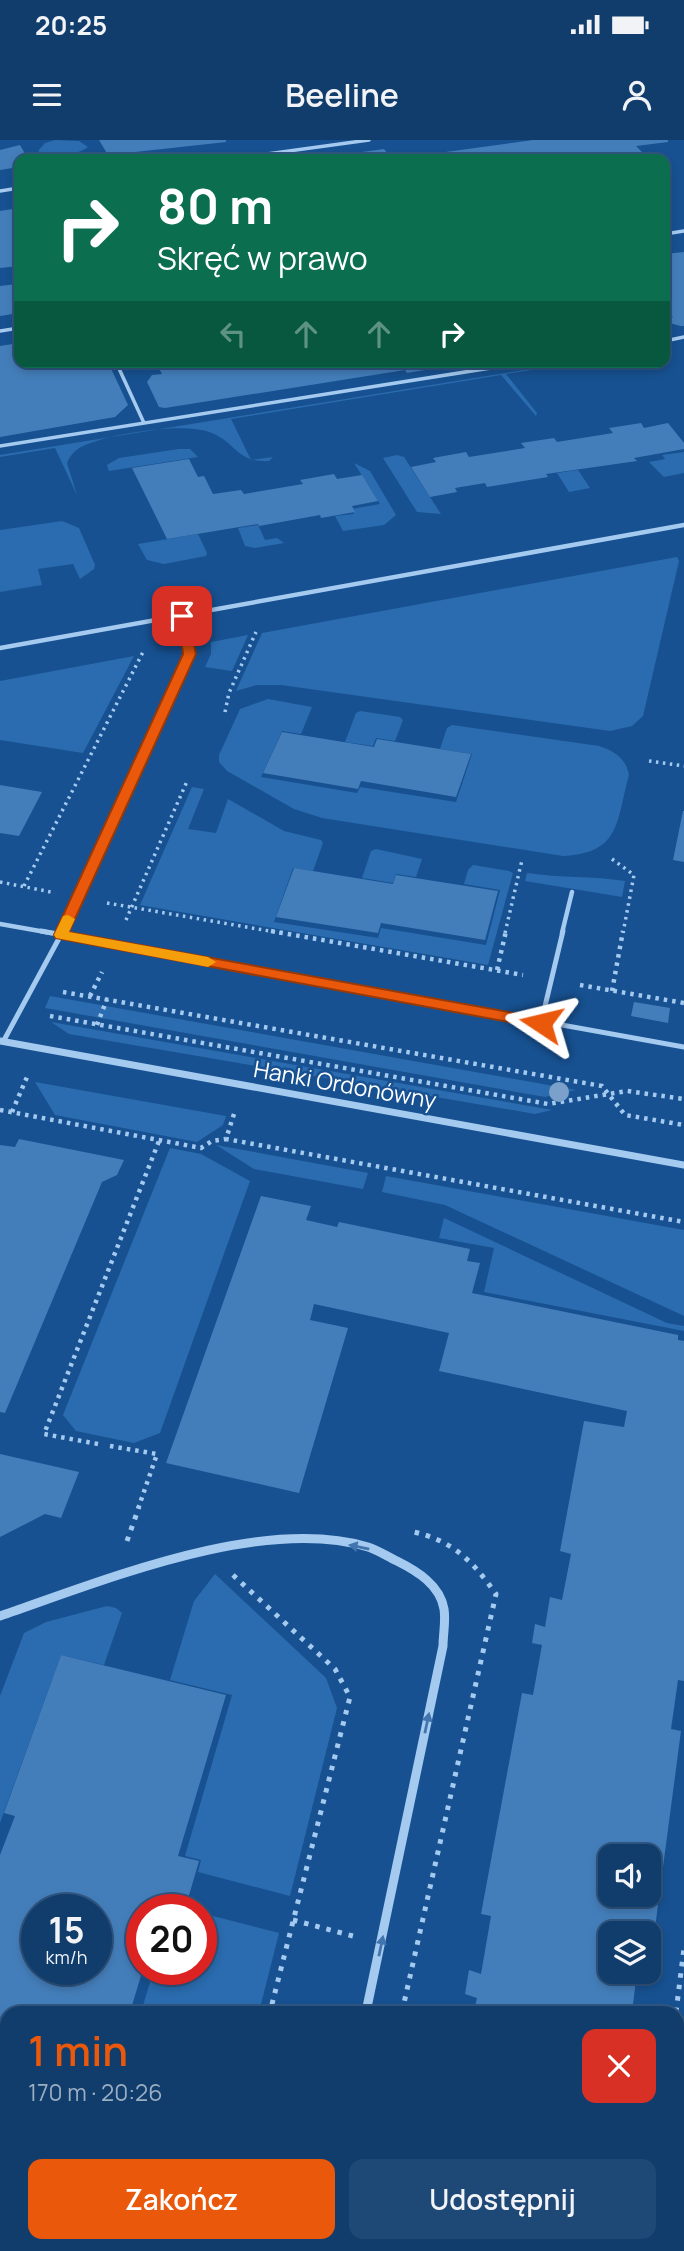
<!DOCTYPE html>
<html lang="pl">
<meta charset="utf-8">
<style>
body{margin:0;font-family:Manrope,sans-serif;background:#1e4875;color:#f1f3f6;height:100vh;display:flex;flex-direction:column;font-size:26px;white-space:nowrap}
*{box-sizing:border-box;margin:0}
p{font-size:23px;color:#9caec2}
.icon{flex:none;width:38px;height:38px;fill:none;stroke:currentColor;stroke-width:2;stroke-linecap:round;stroke-linejoin:round}
.map{position:relative;flex:1;overflow:hidden}
.side{position:absolute;left:0px;top:1866px;width:684px;height:247px;display:flex;flex-direction:column;background:#113d6d;border-radius:21px 21px 0 0;box-shadow:0 4px 10px #0003,0 0 0 2px #305680}
.side>*{flex:none}
.banner{position:absolute;left:14px;top:14px;width:656px;height:214px;border-radius:14px;box-shadow:0 4px 10px #0003,0 0 0 2px #305680;background:#0b6e4f;color:#fff;overflow:hidden}
.buttons{position:absolute;left:598px;top:1704px;display:grid;gap:14px}
.buttons a{display:grid;place-items:center;width:63px;height:63px;border-radius:14px;background:#113d6d;box-shadow:0 4px 10px #0003,0 0 0 2px #305680;font-size:35px}
.speed{position:absolute;left:21px;top:1754px;display:flex;gap:14px;font-size:35px;font-weight:700;text-align:center}
.speed>*{display:grid;place-content:center;width:91px;height:91px;border-radius:50%;background:#113d6d;box-shadow:0 4px 10px #0003,0 0 0 2px #305680;line-height:1}
.speed small{font-size:18px;font-weight:400}
.speed .limit{border:10px solid #d22;background:#fff;color:#111}
.pin{position:absolute;display:grid;place-items:center;width:60px;height:60px;color:#fff;margin:-30px;border-radius:14px;box-shadow:0 4px 10px #0006}
.me{position:absolute;width:77px;margin:-38px;rotate:280deg;stroke-linejoin:round;filter:drop-shadow(0 0 5px #0008)}
.turn{display:flex;align-items:center;gap:24px;height:147px;padding:0 28px;font-size:32px}
.turn .icon{width:91px;height:91px;stroke-width:2.5}
.turn b{display:block;font-size:49px;line-height:60px}
.lanes{display:flex;align-items:center;height:66px;padding:0 28px;background:#0003;justify-content:center;gap:35px;direction:ltr}
.lanes .off{opacity:.35}
.round{display:grid;place-items:center;flex:none;width:74px;height:74px;border-radius:14px;background:#1e4875}
.overview{display:flex;align-items:center;justify-content:space-between;height:119px;padding:0 28px}
h1{font-size:42px;font-weight:600;line-height:52px;color:#ea580c}
.button{display:flex;gap:14px;margin-top:auto;padding:14px 28px}
.button a{flex:1;height:80px;border-radius:14px;background:#ea580c;color:#fff;font-size:28px;font-weight:600;line-height:80px;text-align:center}
.button a+a{background:#1e4875;color:#f1f3f6}
.status{display:flex;justify-content:space-between;align-items:center;height:49px;padding:0 35px;background:#113d6d;direction:ltr}
.status svg{height:19px;fill:currentColor}
header{display:flex;justify-content:space-between;align-items:center;height:91px;padding:0 28px;background:#113d6d;font-size:32px;font-weight:600}
.map>svg:first-child{display:block}
.green{fill:#2a6caf}
.building{fill:#447eba;fill-rule:evenodd}
.lines{fill:none;stroke-linecap:round;stroke-linejoin:round}
.path-far2{stroke:#a5caf0;stroke-width:3.5;stroke-dasharray:2.5 4.5;stroke-linecap:butt}
.path-far1{stroke:#a5caf0;stroke-width:4.5;stroke-dasharray:3.5 5;stroke-linecap:butt}
.path{stroke:#a5caf0;stroke-width:5;stroke-dasharray:4.5 7;stroke-linecap:butt}
.service-far2{stroke:#a5caf0;stroke-width:3.5}
.service-far1{stroke:#a5caf0;stroke-width:4.5}
.service{stroke:#a5caf0;stroke-width:5}
.minor-far1{stroke:#a5caf0;stroke-width:7}
.minor{stroke:#a5caf0;stroke-width:9}
.tree{fill:#7ba1cb}
.oneway{fill:#4275ae}
.route{fill:#ea580c;stroke:#983908;stroke-width:2}
.slow{fill:#f59e0b}
.labels{text-anchor:middle;stroke-width:5;stroke-linejoin:round;paint-order:stroke}
.street-label{font-size:23px;fill:#fff;stroke:#175191}
</style>
<div class="status"><b>20:25</b><svg viewBox="0 0 49 12"><path d="M0 12V9h3v3zM5 12V6h3v6zM10 12V3h3v9zM15 12V0h3v12zM26 1h20v11H26zM47 4h2v5h-2z"/></svg></div>
<header><svg class="icon" aria-label="menu" viewBox="0 0 24 24"><path d="M4 6h16M4 12h16M4 18h16"/></svg>Beeline<svg class="icon" aria-label="person" viewBox="0 0 24 24"><circle cx="12" cy="8" r="4"/><path d="M4 21q1-7 8-7t8 7"/></svg></header>
<div class="map">
<svg width="684" height="2111" viewBox="0 0 684 2111">
<rect width="100%" height="100%" fill="#175191"/>
<path class="green" d="M55 0 79 1 88 7C75 16 52 20 38 11L45 3Z
M573 222H583L506 234 537 273 536 276 501 235 231 279 251 320 273 317 269 321C236 323 236 301 209 292 181 282 107 294 81 307 74 311 70 316 67 323L77 355 55 308 0 317V315Z
M179 309H190L198 317 109 331 107 325 119 318Z
M684 312V333L664 337 649 322 665 319 662 315Z
M397 315 404 317 441 374 417 372 383 318Z
M354 323 370 331 396 375 384 385 343 391 335 376 354 374 352 369 380 364Z
M578 330 590 348 569 352 557 333Z
M62 381 79 388 95 425 94 429 80 439 73 424 38 429 42 445 0 452V390Z
M258 385 265 400 277 398 284 403 255 408 245 406 238 388Z
M198 394 207 413 206 416 164 424 147 420 138 404Z
M677 417 679 421 643 576 632 586 610 591 281 545H257L236 551 262 493Z
M248 495 232 531 205 527 211 514V502Z
M134 516 83 613 0 600V541Z
M268 559 312 567 301 594 282 591 261 637 357 653 360 647 456 662 472 614 440 609 447 588 452 585 599 606C614 611 626 618 629 635 616 682 621 713 563 716L322 678 294 669 227 631 219 622V615L240 569Z
M360 571 400 577 403 580 395 601 376 598 373 606 345 602 356 573Z
M192 647 204 649 188 689 216 693 228 659 284 691 321 700 323 703 313 731 293 728 274 782 378 798 381 788 486 805 500 750 464 744 468 730 473 725 509 731 513 733 488 825 140 765Z
M376 709 422 719 416 737 396 734 393 743 362 738 371 711Z
M527 733C560 738 593 736 625 741L622 757 525 741Z
M50 856 576 950 545 957 45 868Z
M51 882 552 970 535 974 69 894Z
M35 942 226 976 223 985 197 1002 55 975Z
M216 1005 368 1033 363 1049 254 1029Z
M170 1008 201 1014 250 1041 160 1293 134 1303 76 1291 63 1275Z
M386 1036 684 1090V1176L445 1065 382 1052Z
M444 1078 667 1183 684 1186V1191L484 1152 494 1108 439 1098Z
M215 1434 326 1538 337 1568 290 1756 198 1732 201 1720 185 1716 232 1555 170 1540 194 1461Z
M107 1466 116 1468 122 1473 104 1525 61 1515 0 1683V1556L24 1493 46 1482Z
M201 1773 279 1793 259 1872H141L154 1829H201Z
M72 2105H200L198 2111H71Z"/>
<path class="building" d="M99 0H226V2L108 15Z
M533 0H668V2L636 6 649 19H594L588 13 539 19H435L431 14Z
M20 5 28 19H19V27L0 30V10Z
M384 9 392 19H318V18Z
M19 68V126L0 128V71Z
M684 112V186H681L665 182V179L673 177 665 168V114Z
M17 144 19 173 0 176V146Z
M19 203V222H108L128 265 115 277 0 297V206Z
M156 222H461V224L407 233 405 230 165 268 159 267 147 242 152 235 162 234Z
M641 283 644 288 668 283 684 303V309L634 318 637 321 546 334 548 337 487 347 485 343 455 348 457 352 430 357 411 327 436 322 433 318 466 312 469 317 525 308 521 303 554 298 557 302 613 293 609 288Z
M189 319 198 337 204 336 213 354 241 350 244 354 303 344 300 340 334 334 337 339 362 335 378 361 352 366 355 372 321 378 320 375 259 386 258 384 167 399 132 328Z
M282 592 374 607 377 599 471 614 456 657 361 641 358 649 263 633Z
M0 645 42 652 19 696 0 693Z
M683 671H684V722L673 720Z
M294 728 393 744 396 735 498 751 485 800 381 783 378 793 276 777Z
M634 862 670 868 668 883 631 876Z
M19 999 124 1020 117 1035 102 1042 5 1273 0 1272V1005L15 1007Z
M261 1056 311 1066 306 1080 337 1087 339 1082 470 1109 467 1121 480 1123 472 1153 678 1195V1200L684 1201V1541L678 1540 671 1589 681 1591 651 1818 649 1794H611V1832H637L632 1872H474L477 1858 465 1854 469 1830 481 1834 491 1776 481 1774 522 1553 533 1555 542 1505 532 1503 535 1484 545 1487 550 1457 562 1460 571 1414 560 1411 584 1281 624 1287 627 1271 439 1231 449 1193 314 1164 310 1180 348 1188 299 1353 166 1323ZM611 1717H649V1755H611Z
M0 1314 79 1332 61 1378 45 1374 0 1397Z
M61 1515 226 1555 178 1716 199 1721 185 1769H142L143 1829 130 1872H7V2105H60L59 2111H0V1715L15 1676 4 1673ZM37 1769H96V1829H37Z"/>
<g class="lines">
<path class="path-far2" d="M225 572 229 553 256 492
M649 621 684 626
M612 719 634 735 623 793
M0 742 51 752
M24 746 143 512
M107 763 281 793
M126 780 188 639
M505 793 522 720"/>
<path class="path-far1" d="M271 791 523 835
M497 830 506 791
M580 845 684 863
M612 851 623 791
M63 852 602 946 625 975 684 985
M90 856 102 832
M50 876 548 964 627 951 684 959
M97 885 107 859
M0 970 201 1008 212 1001 226 999
M12 972 27 937
M234 974 226 999 684 1082
M98 1304 44 1294 159 1001
M110 1306 157 1314 138 1369"/>
<path class="path" d="M127 1401 139 1367
M233 1435 335 1529 350 1557 270 1872
M293 1780 353 1796
M402 1872 496 1454C472 1420 451 1399 409 1391
M676 1872 684 1808
M677 2062 684 2064
M212 2111 213 2105
M351 2111 352 2105
M647 2111 648 2105"/>
<path class="service-far2" d="M230 19 369 0
M0 51 19 48
M665 94 684 91
M0 191 19 188
M665 201 684 197
M116 222 144 283
M0 306 528 222"/>
<path class="service-far1" d="M0 508 684 385
M0 784 51 793
M62 793 190 514 182 476
M562 793 572 752"/>
<path class="service" d="M41 791 684 907
M541 883 563 791
M3 902 63 791"/>
<path class="minor-far1" d="M0 901 684 1025"/>
<path class="minor" d="M0 1476C103 1441 261 1375 368 1407 378 1410 388 1417 397 1421 417 1431 440 1445 444 1469 446 1481 443 1494 443 1506L366 1872
M312 2111 313 2105"/>
</g>
<circle class="tree" cx="559" cy="952" r="10"/>
<defs><path id="oneway-solid" d="M-6-.8H1V-3.2L6.5 0L1 3.2V.8H-6Z" transform="scale(1.75)"/></defs>
<g class="oneway">
<use href="#oneway-solid" transform="translate(359 1407) rotate(-168)"/>
<use href="#oneway-solid" transform="translate(427 1583) rotate(-78)"/>
<use href="#oneway-solid" transform="translate(381 1806) rotate(-78)"/>
</g>
<path class="route" d="M178 474 188 476 196 514 69 792 541 878 549 883 547 887 541 888 56 798 54 795 183 514Z"/>
<path class="slow" d="M68 775 75 779 69 792 208 817 216 822 208 827 56 798 54 795 63 776Z"/>
<g class="labels">
<g class="street-label">
<text transform="translate(345 945) rotate(10)" y="8">Hanki Ordonówny</text>
</g>
</g>
</svg>
<div class="buttons">
<a><svg class="icon" aria-label="sound" viewBox="0 0 24 24"><path d="M4 9h4l5-4v14l-5-4H4zM17 9q2 3 0 6"/></svg></a>
<a><svg class="icon" aria-label="layers" viewBox="0 0 24 24"><path d="M12 4l9 5-9 5-9-5zM3 14l9 5 9-5"/></svg></a>
</div>
<div class="speed"><div>15<small>km/h</small></div><div class="limit">20</div></div>
<div class="pin" style="left:182px;top:476px;background:#d93025"><svg class="icon" aria-label="arrive" viewBox="0 0 24 24"><path d="M6 21V4h12l-3 4 3 4H6"/></svg></div>
<svg class="me" style="left:541px;top:883px" viewBox="-20 -20 40 40"><path d="M0-17L14 15 0 8-14 15z" fill="#ea580c" stroke="#fff" stroke-width="4"/></svg>
<div class="banner">
<div class="turn"><svg class="icon" aria-label="right" viewBox="0 0 24 24"><path d="M7 20v-9h11M14 6l5 5-5 5"/></svg><div><b>80 m</b>Skręć w prawo</div></div>
<div class="lanes"><svg class="icon off" aria-label="left" viewBox="0 0 24 24"><path d="M17 20v-9H6M10 6l-5 5 5 5"/></svg><svg class="icon off" aria-label="ahead" viewBox="0 0 24 24"><path d="M12 20V5M6 11l6-6 6 6"/></svg><svg class="icon off" aria-label="ahead" viewBox="0 0 24 24"><path d="M12 20V5M6 11l6-6 6 6"/></svg><svg class="icon" aria-label="right" viewBox="0 0 24 24"><path d="M7 20v-9h11M14 6l5 5-5 5"/></svg></div>
</div>
<section class="side">
<div class="overview"><div><h1>1 min</h1><p>170 m · 20:26</p></div><a class="round" style="background:#d93025;color:#fff"><svg class="icon" aria-label="close" viewBox="0 0 24 24"><path d="M6 6l12 12M18 6L6 18"/></svg></a></div>
<div class="button"><a>Zakończ</a><a>Udostępnij</a></div>
</section>
</div>
